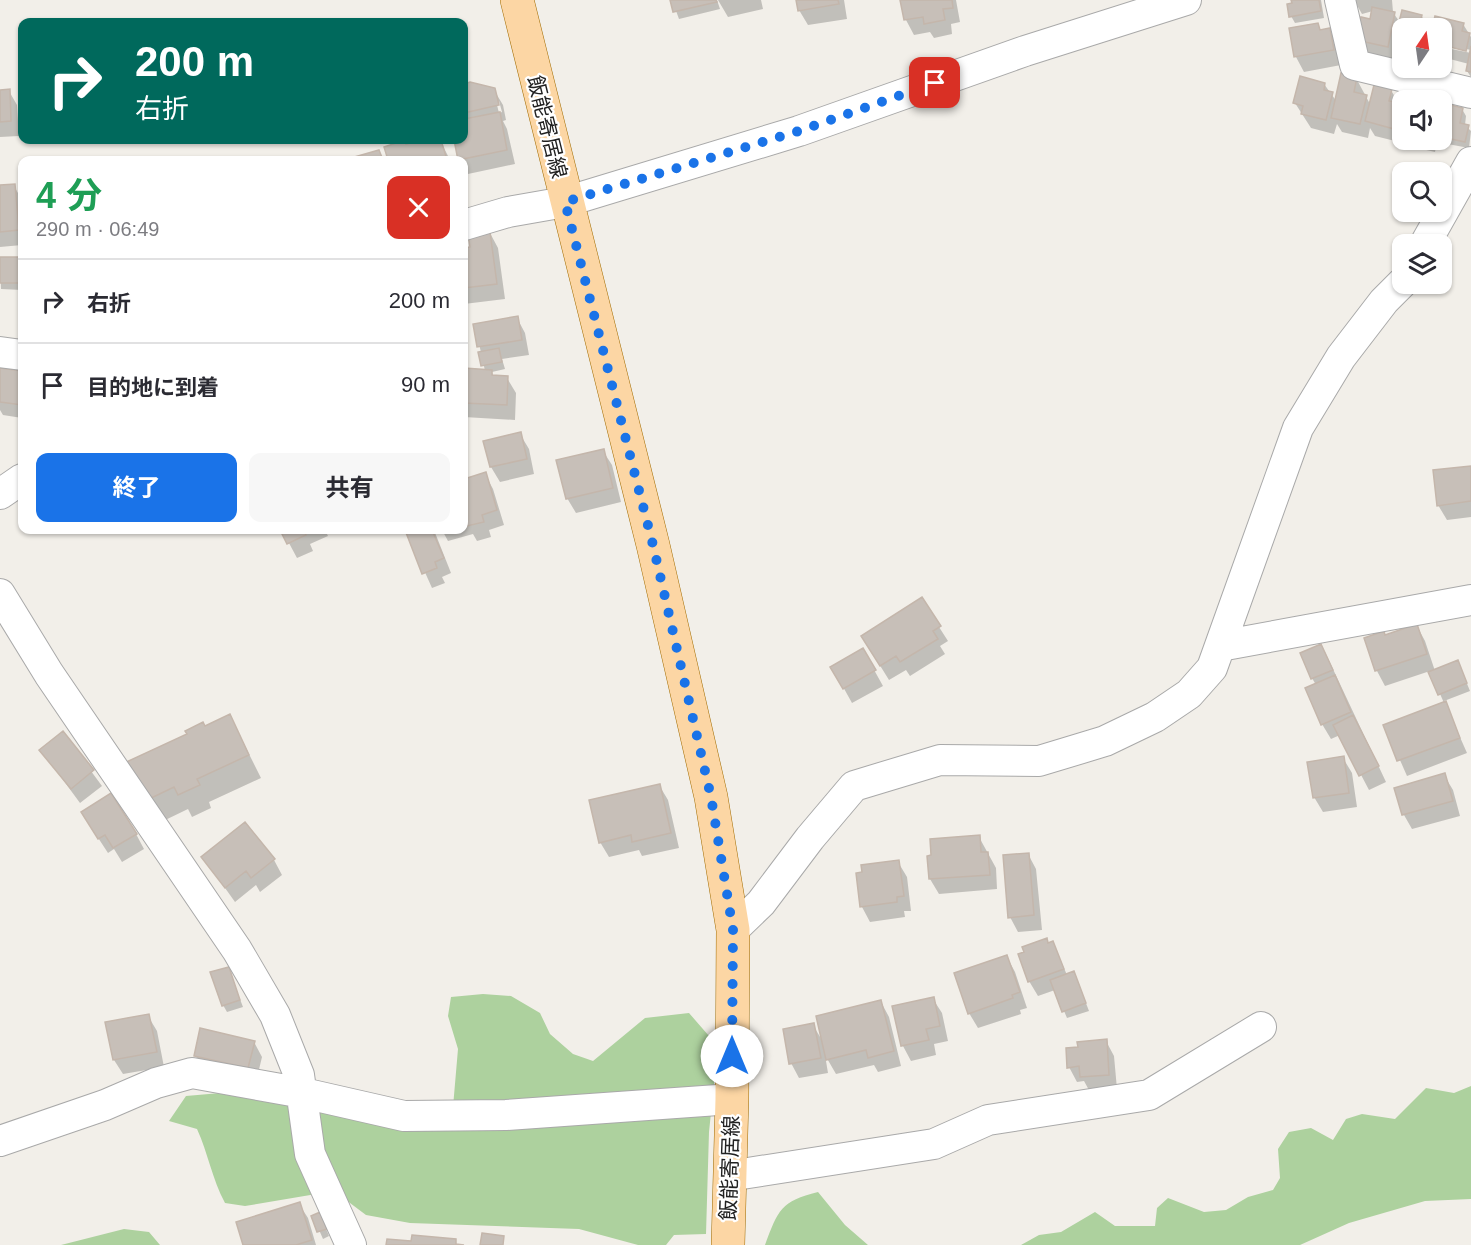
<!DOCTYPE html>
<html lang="ja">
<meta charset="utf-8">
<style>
body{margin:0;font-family:Arial,"Noto Sans JP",sans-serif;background:#f7f7f7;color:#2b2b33;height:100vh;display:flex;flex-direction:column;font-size:22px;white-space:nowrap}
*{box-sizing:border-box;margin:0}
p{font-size:20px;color:#7c7c81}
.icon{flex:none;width:33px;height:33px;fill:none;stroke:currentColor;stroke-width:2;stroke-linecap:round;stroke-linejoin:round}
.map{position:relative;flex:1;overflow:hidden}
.sheet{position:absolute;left:18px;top:156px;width:450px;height:378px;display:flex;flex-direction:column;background:#fff;border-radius:12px;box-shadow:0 2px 4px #0004}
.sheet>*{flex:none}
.guide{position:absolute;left:18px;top:18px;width:450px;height:126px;border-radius:12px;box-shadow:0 2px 4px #0004;background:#00695c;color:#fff;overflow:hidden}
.needle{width:39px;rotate:13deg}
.tools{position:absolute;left:1392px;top:18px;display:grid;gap:12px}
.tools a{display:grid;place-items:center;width:60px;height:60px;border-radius:12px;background:#fff;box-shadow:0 2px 4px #0004;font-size:30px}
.pin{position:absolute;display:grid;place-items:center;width:51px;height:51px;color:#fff;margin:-26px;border-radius:12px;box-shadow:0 3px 9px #0006}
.me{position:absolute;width:66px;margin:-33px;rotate:0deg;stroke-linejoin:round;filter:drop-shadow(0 0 4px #0008)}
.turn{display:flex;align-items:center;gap:21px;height:126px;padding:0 18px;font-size:27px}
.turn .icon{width:78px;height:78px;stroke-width:2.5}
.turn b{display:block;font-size:42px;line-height:51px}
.round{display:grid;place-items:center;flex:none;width:63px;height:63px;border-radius:12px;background:#f7f7f7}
.headline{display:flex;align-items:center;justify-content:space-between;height:102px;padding:0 18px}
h1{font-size:36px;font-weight:700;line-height:45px;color:#1e9e55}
.cta{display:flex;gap:12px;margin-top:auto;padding:12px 18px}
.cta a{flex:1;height:69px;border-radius:12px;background:#1a73e8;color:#fff;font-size:24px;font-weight:700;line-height:69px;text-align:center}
.cta a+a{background:#f7f7f7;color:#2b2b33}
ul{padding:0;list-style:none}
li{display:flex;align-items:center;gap:18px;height:84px;padding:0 18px;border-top:2px solid #e1e1e2}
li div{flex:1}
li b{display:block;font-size:22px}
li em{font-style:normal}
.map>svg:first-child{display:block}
.forest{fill:#add19e}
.shadow{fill:#0003;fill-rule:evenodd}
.building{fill:#c7bfb8;stroke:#c4b6ab;stroke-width:1.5}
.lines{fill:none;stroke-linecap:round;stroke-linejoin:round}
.minor-casing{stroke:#a9a9a9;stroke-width:32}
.major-casing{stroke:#a06b00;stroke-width:34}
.minor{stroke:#fff;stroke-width:30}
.major{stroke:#fcd6a4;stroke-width:33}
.route{stroke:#1a73e8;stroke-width:10;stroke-dasharray:0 18}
.labels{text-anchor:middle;stroke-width:4.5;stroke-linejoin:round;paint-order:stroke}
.street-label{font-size:21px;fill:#222;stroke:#fff}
</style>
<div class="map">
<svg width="1471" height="1245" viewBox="0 0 1471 1245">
<rect width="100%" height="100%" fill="#f2efe9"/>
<path class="forest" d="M483 994 511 996 540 1013 550 1034 573 1054 593 1061 645 1018 689 1013 709 1036 715 1074 709 1132 706 1234 674 1235 666 1245H638L579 1229 410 1223 366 1215 334 1191 245 1206 225 1203C212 1179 208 1153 197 1129L169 1121 186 1096 232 1092 453 1107 458 1049 448 1016 451 997Z
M1471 1086V1199L1425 1201 1349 1223 1300 1245H1021L1039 1235 1061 1232 1095 1212 1115 1226H1155L1157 1208 1168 1198 1204 1212 1226 1210 1248 1197 1273 1190 1280 1178 1278 1149 1289 1132 1311 1128 1333 1140 1346 1119 1362 1114 1395 1119 1426 1088 1454 1093Z
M818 1192 845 1225 868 1245H765C778 1210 781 1201 818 1192Z
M124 1229 149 1232 160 1245H61Z"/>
<path class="shadow" d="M672 0H717L720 9 679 19Z
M718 0H761L763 9 728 17Z
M798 0H844L847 19 808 25 799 10Z
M902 0H956L960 22 951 24 952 34 934 38 930 32 914 35 906 20Z
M1292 0H1321L1324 18 1295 23 1291 16Z
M1354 0H1392L1393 12 1400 23 1421 16 1433 28H1402V45L1399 44 1396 61 1366 54 1358 40 1371 20 1373 11 1362 14Z
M1436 18 1463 24 1471 37V50L1442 44V28H1433Z
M1317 24 1321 31 1329 29 1337 44 1341 65 1304 72 1296 57Z
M1442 47 1471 53V77L1467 71 1469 64 1442 57Z
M1356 78 1370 104 1391 90 1402 110 1403 143 1375 136 1370 128 1368 138 1342 132 1337 124 1334 134 1311 128 1295 103 1324 84 1337 102Z
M470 84 494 90 503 105 506 120 503 121 507 129 515 164 468 174 464 160 460 159 455 140H464V86ZM496 101H499L502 112 499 113Z
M0 91H9L17 105 19 136 0 137Z
M1442 105 1462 109 1466 116 1465 125 1471 131 1469 148 1437 142 1435 152 1409 146 1405 140H1442Z
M428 140H440L450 160H390L386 148 407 146Z
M14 186 22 200V245L0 247V187Z
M490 233 498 248 505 299 464 304V249L471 248Z
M0 258 22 259V290L1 289Z
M517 318 525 333 529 355 502 359 505 369 492 372 494 377 507 378 516 393 515 420 464 417V370L485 371 475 325Z
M0 369 22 373V418L3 415 0 410Z
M520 434 529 449 534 474 500 482 491 467 485 442Z
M603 451 612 465 621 502 576 513 567 498Z
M1471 467V517L1447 520 1438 505Z
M485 474 493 489 504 525 489 530 491 537 477 541 473 534 448 541 442 530H464V480Z
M282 530H331L326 532 328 536 310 544 313 551 297 558Z
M406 530H434L451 573 442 577 445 583 432 588Z
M1417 626 1425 641 1435 671 1461 669 1470 691 1444 701 1467 753 1407 776 1385 726 1444 703 1430 671 1385 686 1377 671 1366 639 1386 637Z
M939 627 948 641 940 646 945 654 910 676 906 670 889 680 871 651Z
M863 650 883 686 852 703 832 667Z
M1325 652 1386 782 1369 790 1340 735 1331 739 1322 724 1316 685 1312 678Z
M230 716 261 778 209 802 211 808 192 817 188 809 157 824 126 764Z
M63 733 102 786 80 803 41 750Z
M1343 758 1352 773 1357 807 1323 812 1314 797Z
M1444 775 1453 790 1460 816 1412 829 1404 815Z
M659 785 668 800 679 848 642 856 639 850 609 857 600 842Z
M91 827 136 834 144 849 122 862 114 849 108 853Z
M979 837 996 868 997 889 939 894 930 879 928 857Z
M1028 854 1036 869 1042 930 1018 932 1010 917Z
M203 857 274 860 282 875 260 892 256 885 235 902Z
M898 862 907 877 911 911H904L905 917 870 922 862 907Z
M1053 943 1067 975 1073 973 1077 980 1089 1011 1067 1018 1055 990 1038 996 1029 981 1048 944Z
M1007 957 1015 972 1027 1008 1020 1010 1021 1014 978 1028 969 1013Z
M228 968 243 1007 227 1012 223 1005Z
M933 999 942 1013 948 1041 934 1044 936 1055 911 1061 903 1046 894 1007Z
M881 1002 889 1017 901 1066 878 1072 874 1065 836 1074 825 1055 828 1073 799 1078 791 1063 813 1025 823 1042Z
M148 1016 157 1031 164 1067 123 1074 114 1060Z
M1106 1041 1114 1056 1117 1089 1090 1092 1084 1081 1077 1082 1069 1067Z
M254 1042 262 1057 256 1082 204 1070 195 1055Z
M299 1204 308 1218 316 1245H245Z
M313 1216 323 1221 329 1236 323 1239Z"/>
<path class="building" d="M670 0H716L717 2 673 12Z
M796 0H838L839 4 798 11Z
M900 0H952L953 8 943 9 945 20 924 24 923 17 904 20Z
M1291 0H1319L1321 11 1289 17 1287 4 1292 3Z
M1372 7 1395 12 1388 47 1356 40 1361 17 1370 19Z
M1402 10 1422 15 1421 19 1430 21 1428 28H1402V40L1395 38Z
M1435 16 1464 23 1462 31 1470 33 1466 51 1442 45V28H1432Z
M1318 23 1320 30 1330 28 1334 50 1294 57 1289 28Z
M1471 46V72L1466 71Z
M1341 73 1357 77 1354 92 1367 95 1360 124 1331 118Z
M1300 76 1325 83 1324 90 1333 92 1326 120 1301 114 1303 106 1293 103Z
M470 82 495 88 499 105 464 113V84Z
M1374 85 1392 89 1389 101 1401 103 1394 129 1365 121Z
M10 89 11 121 0 122V90Z
M1416 95 1436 99V100H1415Z
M1442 103 1463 108 1460 123 1469 125 1465 142 1442 137Z
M500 112 507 150 458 160 454 140H464V119Z
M405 140 406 144 423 140H441L447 160H388L384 147Z
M379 150 383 160H344Z
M15 184 19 230 0 232V185Z
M490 232 497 284 464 288V248L470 247 468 234Z
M0 257H22V283H0Z
M518 316 522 340 477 347 473 324Z
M499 348 502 362 481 366 478 352Z
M0 368 22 371V405L0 402Z
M464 368 492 370V375L508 376 507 405 464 403Z
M521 432 527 459 490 467 483 441Z
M604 449 613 488 566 499 556 460Z
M1471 466V501L1437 506 1433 470Z
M486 472 497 510 482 515 484 522 467 526 464 520V479Z
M280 530H303L306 535 287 544Z
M405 530H432L444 558 435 562 437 568 422 574Z
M922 597 941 626 933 631 938 639 900 662 896 656 880 666 861 636Z
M1417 624 1427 654 1375 671 1364 638 1384 631 1385 635Z
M1321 644 1333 670 1311 679 1300 653Z
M863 648 876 670 843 689 830 667Z
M1458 660 1467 683 1438 695 1428 672Z
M1335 675 1351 712 1321 725 1305 688Z
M1446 701 1460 738 1397 761 1383 725Z
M230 714 249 755 197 779 200 785 178 795 174 787 143 802 124 763 187 734 185 731 203 722 205 726Z
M1353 715 1379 766 1359 776 1333 725Z
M63 731 94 770 71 789 39 750Z
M1344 756 1349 793 1313 798 1307 762Z
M1445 773 1453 801 1402 815 1394 788Z
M660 784 671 833 632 842 631 835 599 843 589 800Z
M111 793 137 834 113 848 105 835 98 839 81 812Z
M245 822 275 859 251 878 246 871 225 888 201 857Z
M980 835 981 852H988L990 875 929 879 927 856 931 855 930 839Z
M1029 853 1034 915 1008 918 1003 855Z
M899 860 904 896 897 897V902L860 907 856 873 862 872 861 865Z
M1047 938 1048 943 1053 941 1064 969 1028 982 1018 954 1024 952 1022 947Z
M1007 955 1020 992 1012 995 1013 998 968 1014 954 973Z
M229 967 240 1000 222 1006 210 972Z
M1074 971 1086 1003 1062 1012 1050 980Z
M934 997 940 1026 926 1029 929 1040 901 1046 892 1006Z
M881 1000 894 1051 868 1058 866 1050 826 1060 816 1016Z
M149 1014 157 1052 113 1060 105 1022Z
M814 1023 821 1058 789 1064 783 1029Z
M200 1028 255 1041 248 1068 194 1056Z
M1107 1039 1109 1075 1080 1077 1079 1066 1067 1068 1066 1048 1078 1047 1077 1042Z
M300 1202 312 1240 296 1245H243L236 1222Z
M320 1212 327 1229 317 1232 311 1216Z
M482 1233 504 1236 503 1245H480Z
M412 1235 456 1239V1244L464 1245H386L387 1239 411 1241Z"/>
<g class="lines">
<defs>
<path id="minor" d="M1340 0 1355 65 1471 93
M464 225 508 212 565 202 799 131 1025 51 1186 0
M1425 244 1471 162
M0 352 22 355
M0 494 22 479
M0 594 49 674 237 950 275 1015 299 1075 310 1154 351 1245
M1220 646 1471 600
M733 930 761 903 810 838 854 786 940 760 1039 761 1105 741 1155 717 1189 694 1212 668 1298 428 1341 357 1384 301 1402 283
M0 1141 105 1105 156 1083 192 1073 303 1093 404 1116 506 1115 732 1099
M729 1176 934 1144 988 1120 1149 1095 1261 1027"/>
<path id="major" d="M517 0 653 545 711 797 733 930 732 1099 728 1245"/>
</defs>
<use href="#minor" class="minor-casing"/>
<use href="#major" class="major-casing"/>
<use href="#minor" class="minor"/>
<use href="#major" class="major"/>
</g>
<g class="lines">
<path class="route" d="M732 1056 733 930 711 797 653 545 565 202 799 131 935 83"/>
</g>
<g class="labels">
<g class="street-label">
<text transform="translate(547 127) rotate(76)" y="7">飯能寄居線</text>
<text transform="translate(730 1168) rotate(-88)" y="7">飯能寄居線</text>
</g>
</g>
</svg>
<div class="tools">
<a><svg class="needle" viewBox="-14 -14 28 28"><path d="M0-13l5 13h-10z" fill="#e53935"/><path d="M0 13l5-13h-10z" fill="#7c7c81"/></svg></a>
<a><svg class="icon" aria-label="sound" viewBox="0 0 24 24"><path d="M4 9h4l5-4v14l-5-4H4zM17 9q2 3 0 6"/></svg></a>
<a><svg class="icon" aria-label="search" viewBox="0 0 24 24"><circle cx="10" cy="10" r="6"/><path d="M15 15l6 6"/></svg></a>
<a><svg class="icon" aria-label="layers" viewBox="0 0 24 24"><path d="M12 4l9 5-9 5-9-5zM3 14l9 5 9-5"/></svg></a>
</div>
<div class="pin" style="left:935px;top:83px;background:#d93025"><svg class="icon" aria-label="arrive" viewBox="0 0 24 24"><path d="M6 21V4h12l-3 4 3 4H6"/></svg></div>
<svg class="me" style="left:732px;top:1056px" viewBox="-20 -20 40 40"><circle r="19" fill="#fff"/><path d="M0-13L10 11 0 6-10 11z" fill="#1a73e8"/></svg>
<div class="guide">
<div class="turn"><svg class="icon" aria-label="right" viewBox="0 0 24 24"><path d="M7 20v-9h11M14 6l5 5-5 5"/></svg><div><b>200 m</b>右折</div></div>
</div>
<section class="sheet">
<div class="headline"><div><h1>4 分</h1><p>290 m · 06:49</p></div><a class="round" style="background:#d93025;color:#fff"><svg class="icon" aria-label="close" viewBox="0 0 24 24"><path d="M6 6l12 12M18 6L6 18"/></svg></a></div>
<ul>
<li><svg class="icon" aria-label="right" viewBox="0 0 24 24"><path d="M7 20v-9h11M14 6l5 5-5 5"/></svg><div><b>右折</b></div><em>200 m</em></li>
<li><svg class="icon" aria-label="arrive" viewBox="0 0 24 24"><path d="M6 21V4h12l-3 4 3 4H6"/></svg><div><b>目的地に到着</b></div><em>90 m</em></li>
</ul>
<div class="cta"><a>終了</a><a>共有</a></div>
</section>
</div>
